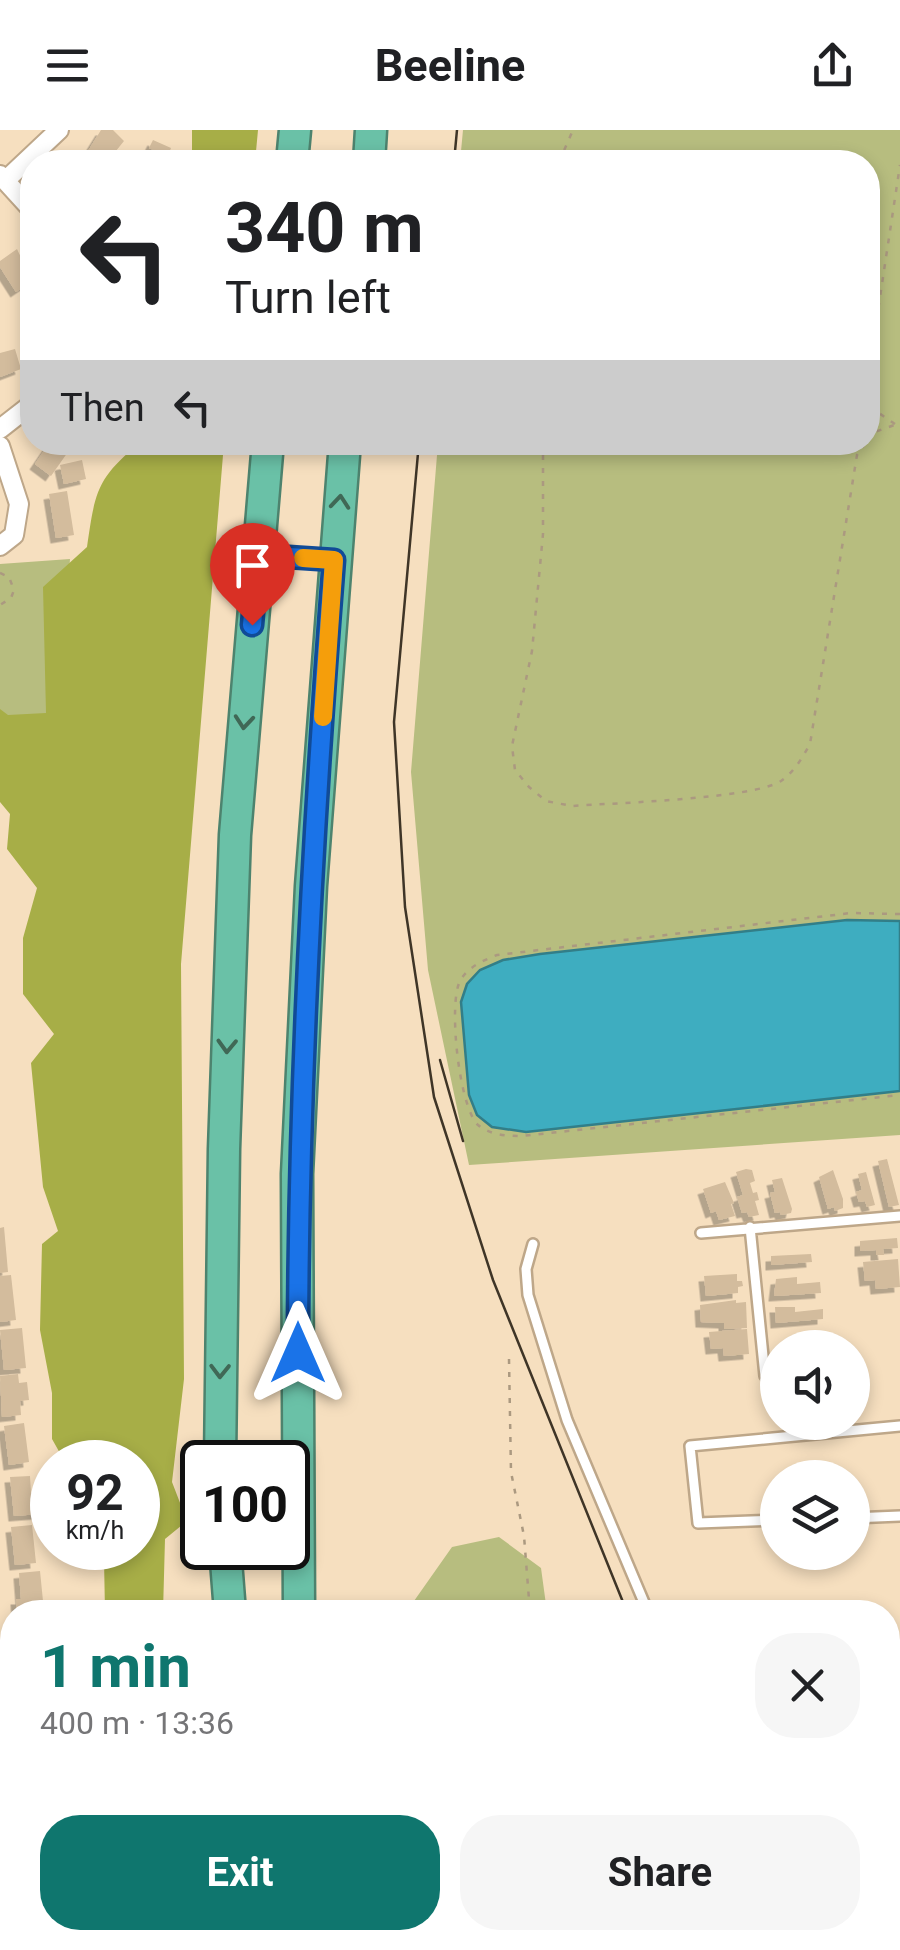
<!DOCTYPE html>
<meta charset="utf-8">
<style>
body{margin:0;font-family:Roboto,sans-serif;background:#f6f6f6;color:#202124;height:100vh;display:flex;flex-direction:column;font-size:38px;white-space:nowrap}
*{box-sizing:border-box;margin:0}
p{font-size:32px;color:#757577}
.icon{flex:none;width:55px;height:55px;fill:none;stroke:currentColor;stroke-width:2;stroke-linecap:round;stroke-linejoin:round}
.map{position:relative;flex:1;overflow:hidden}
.details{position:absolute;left:0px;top:1470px;width:900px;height:350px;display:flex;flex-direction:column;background:#fff;border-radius:40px 40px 0 0;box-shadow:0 5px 15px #0003}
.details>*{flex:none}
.hud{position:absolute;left:20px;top:20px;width:860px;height:305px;border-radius:40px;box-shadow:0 5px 15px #0003;background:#fff;color:#202124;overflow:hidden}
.buttons{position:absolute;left:760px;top:1200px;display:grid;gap:20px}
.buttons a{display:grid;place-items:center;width:110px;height:110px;border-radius:50%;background:#fff;box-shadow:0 5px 15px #0003;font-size:50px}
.speed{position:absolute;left:30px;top:1310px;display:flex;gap:20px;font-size:50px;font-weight:700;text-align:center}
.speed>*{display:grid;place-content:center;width:130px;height:130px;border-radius:50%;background:#fff;box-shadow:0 5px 15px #0003;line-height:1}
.speed small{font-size:25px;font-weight:400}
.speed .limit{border:5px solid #111;border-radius:15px;background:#fff;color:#111}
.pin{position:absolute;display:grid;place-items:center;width:85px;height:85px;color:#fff;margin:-102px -42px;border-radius:50% 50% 50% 0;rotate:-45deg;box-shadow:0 0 10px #0007}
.pin .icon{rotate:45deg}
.me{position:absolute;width:110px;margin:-55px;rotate:0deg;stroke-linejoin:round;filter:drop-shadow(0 0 8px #0008)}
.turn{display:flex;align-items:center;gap:35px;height:210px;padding:0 40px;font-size:45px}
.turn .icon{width:130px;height:130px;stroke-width:2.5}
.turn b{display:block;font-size:70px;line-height:85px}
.then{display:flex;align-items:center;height:95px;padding:0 40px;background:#0003;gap:20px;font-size:38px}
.round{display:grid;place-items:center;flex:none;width:105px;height:105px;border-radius:40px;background:#f6f6f6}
.headline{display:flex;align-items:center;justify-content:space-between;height:170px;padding:0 40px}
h1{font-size:60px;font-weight:700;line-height:75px;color:#0f766e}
.primary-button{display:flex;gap:20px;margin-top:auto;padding:20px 40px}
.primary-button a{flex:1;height:115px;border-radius:40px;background:#0f766e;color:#fff;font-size:40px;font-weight:700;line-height:115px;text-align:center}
.primary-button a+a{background:#f6f6f6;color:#202124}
header{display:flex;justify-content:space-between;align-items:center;height:130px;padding:0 40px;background:#fff;font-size:45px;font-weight:700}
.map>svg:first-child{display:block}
.green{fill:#b7bd7f}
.forest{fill:#a7ae47}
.water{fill:#3eadc0;stroke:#327e88;stroke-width:2.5}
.building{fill:#d3bc9d;filter:url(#shadow)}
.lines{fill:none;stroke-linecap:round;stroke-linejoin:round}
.lane-casing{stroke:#bea789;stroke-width:14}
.street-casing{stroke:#bea789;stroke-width:22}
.highway-casing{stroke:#4d836e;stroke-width:35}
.path{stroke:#ab9980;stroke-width:2.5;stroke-dasharray:5 8;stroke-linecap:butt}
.lane{stroke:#fff;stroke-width:9}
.street{stroke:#fff;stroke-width:18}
.highway{stroke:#6ac1a7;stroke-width:30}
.tram{stroke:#3f3527;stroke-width:2.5}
.oneway{stroke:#406856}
.route-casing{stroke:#114b97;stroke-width:25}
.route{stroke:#1a73e8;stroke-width:18}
.slow{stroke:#f59e0b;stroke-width:18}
</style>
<header><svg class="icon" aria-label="menu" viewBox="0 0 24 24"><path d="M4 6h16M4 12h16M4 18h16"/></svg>Beeline<svg class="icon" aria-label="share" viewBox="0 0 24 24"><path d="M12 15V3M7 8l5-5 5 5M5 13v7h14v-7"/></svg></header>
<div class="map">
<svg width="900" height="1820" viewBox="0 0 900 1820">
<defs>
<filter id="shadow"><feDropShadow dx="-5.5" dy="5.5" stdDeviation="0" flood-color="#0004"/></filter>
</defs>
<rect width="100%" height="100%" fill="#f6dfbf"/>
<path class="green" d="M463 0H900V1005L469 1035 428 840 411 642 438 313 868 312V32H460Z
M70 429 57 588 0 599V434Z
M499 1407 541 1438 547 1482H414V1471L452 1417Z
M405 1808H750L755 1820H406Z"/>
<path class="forest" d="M192 0H258L255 32H185L192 27Z
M140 313H224L181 834 184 1249 172 1352 187 1391 165 1409 163 1482H105L104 1429 79 1418H138V1332H65L52 1309V1263L40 1200 42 1114 58 1101 43 1057 31 933 54 904 23 864V808L37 758 7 719 10 684 0 672V579L8 585 46 583 43 457 87 417C95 363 96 348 140 313Z
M123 1808H203L195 1820H120Z"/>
<path class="water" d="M847 790 900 791V961L526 1002 492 997 477 985 469 965 461 872 467 854 480 840 503 830 540 824Z"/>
<path class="building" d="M101 0H113L124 11 107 32H93L85 26Z
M153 10 171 18 168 26 149 18Z
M17 119 32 151 16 162 0 137V131Z
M15 219 21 239 0 247V223Z
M50 312H75L51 346 35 334Z
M82 330 86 349 64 354 60 335Z
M67 361 74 405 56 408 49 364Z
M887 1029 899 1075 889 1077 878 1031Z
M746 1039 752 1040 755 1051 750 1053 753 1063 757 1062 759 1070 755 1071 759 1085 749 1087 747 1082 742 1083 737 1067 743 1065 736 1042Z
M833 1040 843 1069V1078L835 1081 834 1077 828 1079 819 1047Z
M866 1042 875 1075 867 1077 865 1071 859 1072 856 1062 862 1060 858 1044Z
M782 1048 792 1079 791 1083 781 1085 780 1082 775 1083 770 1063 775 1062 772 1050Z
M725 1052 734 1073 731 1074 735 1086 719 1090 716 1081 711 1083 703 1059Z
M4 1097 8 1142 0 1143V1098Z
M897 1108 898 1118 883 1119 884 1125H876V1120L860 1121V1111Z
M811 1124 812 1132 771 1135V1126Z
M898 1129 900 1157 876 1159 875 1150 865 1151 863 1132Z
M737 1144V1151H742L743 1156 738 1157V1163L706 1166 704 1146Z
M11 1145 16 1190 0 1192V1146Z
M797 1147V1154L820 1152 821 1163 774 1166 776 1149Z
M736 1170V1173L746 1172 747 1198 724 1199V1193L701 1192 700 1175Z
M775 1177H795V1182L823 1179V1189L776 1193Z
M22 1198 26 1238 4 1240 0 1200Z
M747 1199 749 1224 724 1226 723 1218 711 1219 709 1202Z
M18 1244 19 1253 27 1252 29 1270 20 1271 21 1285 2 1287 0 1246Z
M24 1293 29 1332 9 1335 4 1296Z
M30 1346 31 1363 52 1361V1383L14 1386 10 1347Z
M32 1395 36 1433 15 1435 11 1397Z
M40 1441 44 1481 17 1482 16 1469H21L19 1443Z
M55 1808H75L76 1820H56Z"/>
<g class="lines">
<defs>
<path id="lane" d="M262 425 332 430
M750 1097 765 1246
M701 1103 900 1086
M533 1114 526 1139 528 1165 567 1290 648 1482
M852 1388 900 1386
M778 1390 698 1393 690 1316 900 1296"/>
<path id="street" d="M0 45 32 80
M6 50 59 0
M0 299 32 274
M0 316 19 374 14 405 0 416
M0 1674 14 1820"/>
<path id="highway" d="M292 32 295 0
M369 32 371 0
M220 1332 224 1019 235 705 268 312
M225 1418 230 1482
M299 1482 297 1044 311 756 345 312
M248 1808 249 1820
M315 1808 316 1820"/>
</defs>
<use href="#lane" class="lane-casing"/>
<use href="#street" class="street-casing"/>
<use href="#highway" class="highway-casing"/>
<path class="path" d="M559 32 573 0
M895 294 870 277 875 200 900 35
M868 310 872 303 900 293
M543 312V404L532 521 512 616 515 640 529 657 546 671 572 676C613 673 753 669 781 651 795 641 802 628 810 614L857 325 866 312
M0 443 9 447 14 460 11 468 0 475
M900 784 851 783 497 825C482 831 468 837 460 851 448 874 459 977 478 995 490 1005 507 1006 522 1006L900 965
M509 1229 511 1342 524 1406 530 1482
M604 1808 615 1820"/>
<use href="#lane" class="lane"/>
<use href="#street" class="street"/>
<use href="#highway" class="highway"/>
<path class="tram" d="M454 32 457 0
M419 312 394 592 405 777 434 967 493 1150 627 1482
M440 930 463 1011
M771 1808 776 1820"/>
</g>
<defs><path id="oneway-chevron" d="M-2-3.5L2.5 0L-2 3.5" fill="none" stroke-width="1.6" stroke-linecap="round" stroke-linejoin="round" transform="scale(2.5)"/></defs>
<g class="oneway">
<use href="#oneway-chevron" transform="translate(340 372) rotate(-85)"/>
<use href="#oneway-chevron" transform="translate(244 592) rotate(95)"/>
<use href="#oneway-chevron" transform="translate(227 916) rotate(92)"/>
<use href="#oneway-chevron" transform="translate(220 1241) rotate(91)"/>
</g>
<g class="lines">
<defs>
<path id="route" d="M252 495 258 425 334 430C313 694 298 958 298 1223"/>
</defs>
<use href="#route" class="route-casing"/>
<use href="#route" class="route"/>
<path class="slow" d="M303 428 334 430 323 587"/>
</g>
</svg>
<div class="buttons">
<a><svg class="icon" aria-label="sound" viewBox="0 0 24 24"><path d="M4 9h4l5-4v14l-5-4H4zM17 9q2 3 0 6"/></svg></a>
<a><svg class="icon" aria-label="layers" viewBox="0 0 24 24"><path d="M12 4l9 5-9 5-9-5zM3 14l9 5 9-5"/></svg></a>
</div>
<div class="speed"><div>92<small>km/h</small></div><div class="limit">100</div></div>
<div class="pin" style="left:252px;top:495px;background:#d93025"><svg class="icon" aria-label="arrive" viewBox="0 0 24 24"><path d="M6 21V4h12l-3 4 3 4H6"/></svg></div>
<svg class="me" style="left:298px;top:1223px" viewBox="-20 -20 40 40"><path d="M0-17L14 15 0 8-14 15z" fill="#1a73e8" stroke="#fff" stroke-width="4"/></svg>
<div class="hud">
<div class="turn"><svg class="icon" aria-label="left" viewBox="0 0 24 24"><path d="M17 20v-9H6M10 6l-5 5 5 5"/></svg><div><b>340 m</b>Turn left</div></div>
<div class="then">Then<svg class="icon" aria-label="left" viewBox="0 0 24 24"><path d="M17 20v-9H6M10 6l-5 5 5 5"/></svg></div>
</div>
<section class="details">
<div class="headline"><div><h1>1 min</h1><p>400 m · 13:36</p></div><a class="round"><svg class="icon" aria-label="close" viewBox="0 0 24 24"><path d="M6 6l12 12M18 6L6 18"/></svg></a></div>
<div class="primary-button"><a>Exit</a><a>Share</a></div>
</section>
</div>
